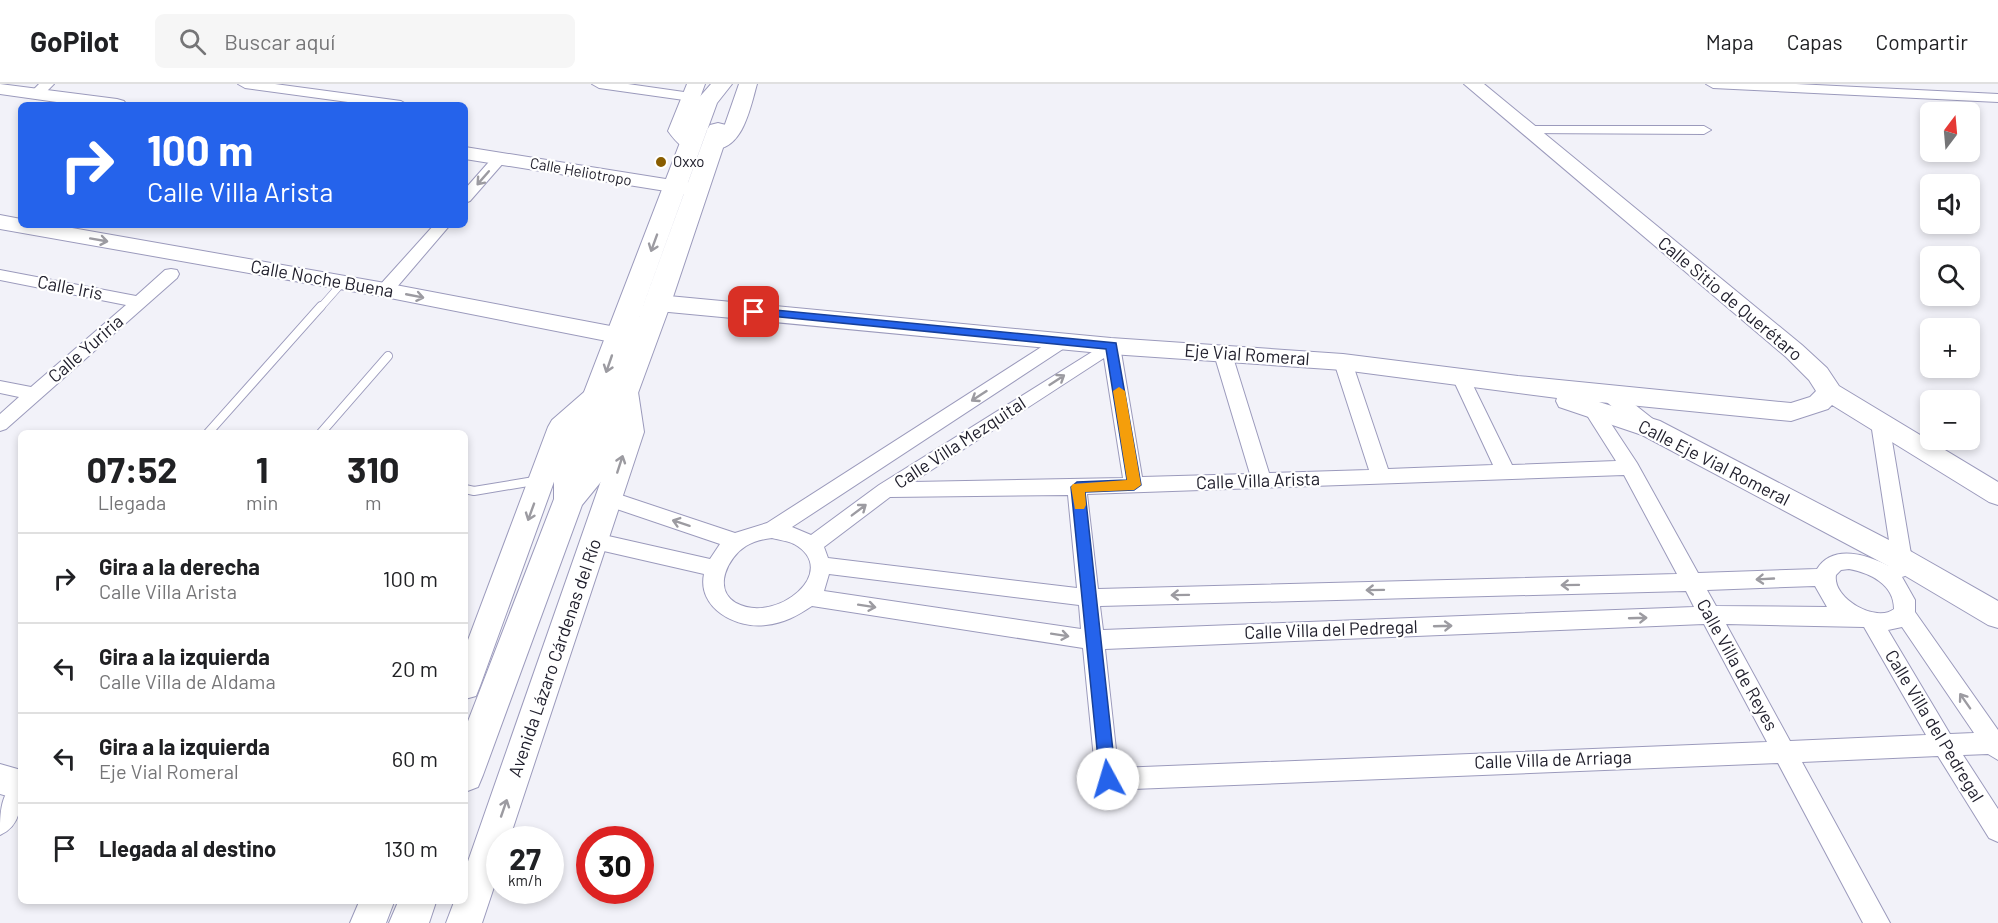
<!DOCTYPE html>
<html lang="es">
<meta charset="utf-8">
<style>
body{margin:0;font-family:Barlow,sans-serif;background:#f6f6f6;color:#202124;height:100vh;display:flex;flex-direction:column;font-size:22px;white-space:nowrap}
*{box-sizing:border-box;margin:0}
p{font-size:20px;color:#757577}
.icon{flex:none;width:33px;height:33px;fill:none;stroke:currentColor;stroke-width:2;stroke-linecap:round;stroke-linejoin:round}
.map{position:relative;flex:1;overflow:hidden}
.details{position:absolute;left:18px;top:346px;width:450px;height:474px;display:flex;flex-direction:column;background:#fff;border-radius:9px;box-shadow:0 3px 9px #0003}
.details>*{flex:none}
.guide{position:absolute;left:18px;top:18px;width:450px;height:126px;border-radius:9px;box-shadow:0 3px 9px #0003;background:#2563eb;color:#fff;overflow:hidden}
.needle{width:39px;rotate:16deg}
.controls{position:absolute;left:1920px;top:18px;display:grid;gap:12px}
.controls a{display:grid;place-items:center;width:60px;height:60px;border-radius:9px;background:#fff;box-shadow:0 3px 9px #0003;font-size:30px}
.speed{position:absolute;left:486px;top:742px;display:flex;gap:12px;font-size:30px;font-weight:700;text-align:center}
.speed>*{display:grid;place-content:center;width:78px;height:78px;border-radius:50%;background:#fff;box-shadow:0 3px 9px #0003;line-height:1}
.speed small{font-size:15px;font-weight:400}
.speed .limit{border:9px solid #d22;background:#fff;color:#111}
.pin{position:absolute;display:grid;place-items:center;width:51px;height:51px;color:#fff;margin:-26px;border-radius:12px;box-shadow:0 3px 9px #0006}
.me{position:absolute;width:66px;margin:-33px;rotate:354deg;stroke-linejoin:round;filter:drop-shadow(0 0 4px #0008)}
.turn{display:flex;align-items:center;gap:21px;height:126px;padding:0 30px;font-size:27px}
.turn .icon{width:78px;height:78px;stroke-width:2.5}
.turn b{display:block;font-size:42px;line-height:51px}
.eta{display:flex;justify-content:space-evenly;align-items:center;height:102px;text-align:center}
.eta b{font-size:36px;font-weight:700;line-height:42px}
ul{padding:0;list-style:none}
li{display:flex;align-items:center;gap:18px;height:90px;padding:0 30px;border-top:2px solid #e0e0e0}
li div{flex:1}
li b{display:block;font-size:22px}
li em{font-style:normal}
header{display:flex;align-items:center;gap:36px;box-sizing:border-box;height:84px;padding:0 30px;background:#fff;border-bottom:2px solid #e0e0e0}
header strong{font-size:28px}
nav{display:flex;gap:33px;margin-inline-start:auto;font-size:21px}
.search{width:420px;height:54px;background:#f6f6f6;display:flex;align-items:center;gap:15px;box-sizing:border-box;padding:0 21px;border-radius:9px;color:#757577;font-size:22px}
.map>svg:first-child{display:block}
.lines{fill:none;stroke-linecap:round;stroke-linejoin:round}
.lane-far1-casing{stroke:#9b9abc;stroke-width:8}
.lane-casing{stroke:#9b9abc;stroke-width:10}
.street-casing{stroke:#9b9abc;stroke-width:2}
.secondary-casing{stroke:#9b9abc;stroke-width:2}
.primary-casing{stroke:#9b9abc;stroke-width:2}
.lane-far1{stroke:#fff;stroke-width:7}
.lane{stroke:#fff;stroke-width:8}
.street{fill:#fff;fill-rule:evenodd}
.secondary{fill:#fff;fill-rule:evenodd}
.primary{fill:#fff;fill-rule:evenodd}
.oneway{stroke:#9c9ba1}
.route{fill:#2563eb;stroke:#184099;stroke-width:1.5}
.slow{fill:#f59e0b}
.poi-dot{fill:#895d00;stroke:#fff;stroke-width:2}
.labels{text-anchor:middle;stroke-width:4.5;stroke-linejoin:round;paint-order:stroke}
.far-poi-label{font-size:15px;fill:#22212e;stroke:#fff;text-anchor:start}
.far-street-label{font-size:15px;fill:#22212e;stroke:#fff}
.street-label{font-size:18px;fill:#22212e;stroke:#fff}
</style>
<header>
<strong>GoPilot</strong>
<div class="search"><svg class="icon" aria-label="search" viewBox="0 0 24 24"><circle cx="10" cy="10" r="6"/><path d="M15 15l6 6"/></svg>Buscar aquí</div>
<nav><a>Mapa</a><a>Capas</a><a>Compartir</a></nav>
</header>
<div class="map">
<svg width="1998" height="839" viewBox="0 0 1998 839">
<rect width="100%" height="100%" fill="#f2f2f9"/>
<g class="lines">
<defs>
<path id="lane-far1" d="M320 224 343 198"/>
<path id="lane" d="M207 350 321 222
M320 350 388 272
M465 405 474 407 540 396"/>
<path id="street" d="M39 0H54L41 13H31L29 10Z
M238 0H275L401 17 408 21H370L245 4Z
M592 0H628L691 9 698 13 691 17 599 4Z
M1706 0H1796L1998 10V18L1713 4Z
M1528 42H1704L1711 46 1704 50 1523 49 1521 46 1523 43Z
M500 70 505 71 507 74 505 77 470 117 465 119V105L495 71Z
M434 141H450L391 210H379L377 206 379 202Z
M171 185 177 186 179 190 177 194 6 345 0 347V330L19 313 0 309V297L31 303 126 221 0 196V186L136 212 165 186Z
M1063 251 1069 253 1072 257 1069 261 792 443 811 451 879 401 1111 256 1117 258 1120 262 1142 393 1250 390 1214 270 1217 266H1229L1232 270 1269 389 1369 386 1334 278 1337 274H1349L1352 278 1388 385 1493 381 1452 293 1455 289 1461 287 1467 289 1512 381 1616 377 1583 325 1586 320 1592 318 1598 320 1637 379 1698 489 1817 485C1833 459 1868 471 1889 482L1892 476 1871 339 1874 334 1880 332 1886 334 1889 339 1912 476 1905 492 1902 493 1915 516V528L1998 646V676L1988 670 1963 671 1998 725V758L1989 754 1938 672 1802 678 1890 839H1863L1778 679 1108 706 1100 703 1096 695 1083 564 812 522C797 532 784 539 766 541 736 545 697 524 704 490L595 465 588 463 585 457 588 451 595 449 710 475 720 460 602 420 599 415 602 410 609 407 735 449 767 439 1057 253ZM1104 274 1123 394 913 398ZM1624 391 1677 490 1098 505 1087 410ZM1068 411 1077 504 828 474 824 463 890 413ZM772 454C779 456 788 457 794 460 842 487 776 541 736 519 712 505 728 473 746 462 754 457 763 455 772 454ZM1849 485C1870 489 1894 500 1894 525 1877 539 1832 515 1836 491L1841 486ZM829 490 1079 521 1081 545 824 507ZM1815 502 1827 523 1716 522 1707 506ZM1686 507 1694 523 1103 546 1100 522ZM1704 540 1767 658 1118 684 1105 565ZM1726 540 1864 543 1926 651 1790 657ZM1902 543 1974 649 1950 650 1888 546Z
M1609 304 1615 305 1658 339 1660 344 1658 349 1651 351 1644 349 1603 315 1600 310 1603 305Z
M21 696C21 717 23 741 0 751 0 729 0 705 21 696Z"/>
<path id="secondary" d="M0 0 117 15 124 17 127 21H78L0 10Z
M687 0H705L688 46 701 60 698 64C684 68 676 58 668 47Z
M739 0H757C750 24 742 73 706 64L703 60 723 46Z
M1464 0H1484L1802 261 1827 284 1839 302 1998 398V421L1989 418 1832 321 1828 325 1791 337 1599 318 1660 337 1912 468 1998 517V544L1988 541 1892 484 1642 351 1559 323 1556 317 1557 314 1343 286 1111 270 658 227 650 224 646 219 650 214 658 211 1111 254 1343 270 1518 292 1791 319 1810 313 1816 307 1809 296 1786 273Z
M465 63 697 100 704 102 707 106 704 110 697 112 465 75Z
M0 131 21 135V141H55L385 199 642 248 650 250 654 256 650 262 642 264 385 213 0 145Z
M600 299 609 302 612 308 609 314 572 348 480 602 476 612 465 615V564L548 343 552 336 591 302Z
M626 299 635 302 638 308 644 348 509 756H500V785L482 839H446L454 818H465V786L618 348 614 308 617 302Z
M0 680 21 686V716L0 710Z
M359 818H394L386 839H350Z"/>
<path id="primary" d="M711 0H732L717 19 631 255 707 46 710 41 718 39 726 41 729 46 671 219 609 388 582 421 483 691 478 703 465 708V645L554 415V386L696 17Z
M398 818H436L429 839H389Z"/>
</defs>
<use href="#lane-far1" class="lane-far1-casing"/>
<use href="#lane" class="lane-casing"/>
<use href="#street" class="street-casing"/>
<use href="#secondary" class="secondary-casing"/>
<use href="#primary" class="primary-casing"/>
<use href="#lane-far1" class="lane-far1"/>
<use href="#lane" class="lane"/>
<use href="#street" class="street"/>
<use href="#secondary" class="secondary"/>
<use href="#primary" class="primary"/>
</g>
<defs><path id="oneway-shaft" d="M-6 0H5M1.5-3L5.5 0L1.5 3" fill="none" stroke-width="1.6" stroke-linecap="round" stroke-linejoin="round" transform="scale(1.5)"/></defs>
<g class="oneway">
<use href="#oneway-shaft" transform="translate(483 94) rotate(131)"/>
<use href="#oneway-shaft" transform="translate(99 156) rotate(10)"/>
<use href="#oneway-shaft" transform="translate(654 159) rotate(110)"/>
<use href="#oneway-shaft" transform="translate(415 212) rotate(11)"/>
<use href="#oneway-shaft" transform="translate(609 280) rotate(109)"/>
<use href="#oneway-shaft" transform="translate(1057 296) rotate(-33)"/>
<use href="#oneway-shaft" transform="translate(979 312) rotate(147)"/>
<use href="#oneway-shaft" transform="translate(620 380) rotate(-72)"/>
<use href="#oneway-shaft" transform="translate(859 426) rotate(-37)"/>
<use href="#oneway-shaft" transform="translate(531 428) rotate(110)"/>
<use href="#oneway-shaft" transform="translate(681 439) rotate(-162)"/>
<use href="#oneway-shaft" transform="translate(1765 495) rotate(177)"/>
<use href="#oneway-shaft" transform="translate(1570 501) rotate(179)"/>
<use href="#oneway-shaft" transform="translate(1375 506) rotate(179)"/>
<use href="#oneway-shaft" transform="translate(1180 511) rotate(179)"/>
<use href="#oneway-shaft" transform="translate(867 522) rotate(9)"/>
<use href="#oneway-shaft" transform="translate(1638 534) rotate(-2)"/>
<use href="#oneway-shaft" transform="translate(1443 542) rotate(-2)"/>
<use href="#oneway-shaft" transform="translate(1060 551) rotate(9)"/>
<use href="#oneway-shaft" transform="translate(1965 617) rotate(-125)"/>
<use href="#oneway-shaft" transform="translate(504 724) rotate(-71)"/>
</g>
<path class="route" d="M754 224 1116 259 1141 401 1134 406 1085 408 1116 695 1114 700 1108 702 1102 700 1100 695 1071 403 1077 398 1127 396 1106 265 749 230V225Z"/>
<path class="slow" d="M1119 303 1125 307 1141 401 1134 406 1085 408 1086 421 1084 425H1075L1071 403 1073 400 1127 396 1113 307Z"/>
<circle class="poi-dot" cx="661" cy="78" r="6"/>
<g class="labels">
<g class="far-poi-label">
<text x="673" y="83">Oxxo</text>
</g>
<g class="far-street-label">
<text transform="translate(581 88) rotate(10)" y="5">Calle Heliotropo</text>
</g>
<g class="street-label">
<text transform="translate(322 195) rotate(10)" y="6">Calle Noche Buena</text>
<text transform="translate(70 204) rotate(11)" y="6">Calle Iris</text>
<text transform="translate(1730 215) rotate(40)" y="6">Calle Sitio de Querétaro</text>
<text transform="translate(86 265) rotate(-41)" y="6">Calle Yuriria</text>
<text transform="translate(1247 271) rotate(4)" y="6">Eje Vial Romeral</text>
<text transform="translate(960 359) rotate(-33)" y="6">Calle Villa Mezquital</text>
<text transform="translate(1714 379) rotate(27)" y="6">Calle Eje Vial Romeral</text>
<text transform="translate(1258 397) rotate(-2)" y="6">Calle Villa Arista</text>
<text transform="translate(1331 546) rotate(-2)" y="6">Calle Villa del Pedregal</text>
<text transform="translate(555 574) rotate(-71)" y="6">Avenida Lázaro Cárdenas del Río</text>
<text transform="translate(1737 581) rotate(61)" y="6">Calle Villa de Reyes</text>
<text transform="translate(1934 642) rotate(59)" y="6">Calle Villa del Pedregal</text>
<text transform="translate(1553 676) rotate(-2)" y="6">Calle Villa de Arriaga</text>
</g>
</g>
</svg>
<div class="controls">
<a><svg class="needle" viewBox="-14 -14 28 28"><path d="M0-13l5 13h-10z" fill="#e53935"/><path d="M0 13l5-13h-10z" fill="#757577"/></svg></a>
<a><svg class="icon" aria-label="sound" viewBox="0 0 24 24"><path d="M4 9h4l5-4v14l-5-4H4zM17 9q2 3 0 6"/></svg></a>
<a><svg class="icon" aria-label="search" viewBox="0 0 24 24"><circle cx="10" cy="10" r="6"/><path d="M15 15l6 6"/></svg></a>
<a>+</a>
<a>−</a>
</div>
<div class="speed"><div>27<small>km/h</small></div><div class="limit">30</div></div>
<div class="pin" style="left:754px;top:228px;background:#d93025"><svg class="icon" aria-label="arrive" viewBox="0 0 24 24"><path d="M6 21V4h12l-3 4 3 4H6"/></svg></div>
<svg class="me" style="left:1108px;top:695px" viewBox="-20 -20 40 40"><circle r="19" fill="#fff"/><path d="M0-13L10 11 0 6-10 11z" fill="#2563eb"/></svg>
<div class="guide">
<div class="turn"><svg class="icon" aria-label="right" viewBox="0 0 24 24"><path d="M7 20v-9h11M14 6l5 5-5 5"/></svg><div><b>100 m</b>Calle Villa Arista</div></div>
</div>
<section class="details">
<div class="eta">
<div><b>07:52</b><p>Llegada</p></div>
<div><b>1</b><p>min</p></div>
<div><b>310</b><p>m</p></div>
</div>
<ul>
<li><svg class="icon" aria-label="right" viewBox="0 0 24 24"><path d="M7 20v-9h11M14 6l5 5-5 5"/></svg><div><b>Gira a la derecha</b><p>Calle Villa Arista</p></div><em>100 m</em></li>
<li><svg class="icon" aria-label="left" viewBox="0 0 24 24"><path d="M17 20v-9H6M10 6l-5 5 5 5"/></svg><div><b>Gira a la izquierda</b><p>Calle Villa de Aldama</p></div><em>20 m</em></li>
<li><svg class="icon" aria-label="left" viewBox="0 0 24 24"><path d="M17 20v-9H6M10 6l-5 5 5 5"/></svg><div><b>Gira a la izquierda</b><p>Eje Vial Romeral</p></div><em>60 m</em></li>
<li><svg class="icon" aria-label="arrive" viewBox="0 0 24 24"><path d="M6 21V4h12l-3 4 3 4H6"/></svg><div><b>Llegada al destino</b></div><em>130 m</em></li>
</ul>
</section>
</div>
